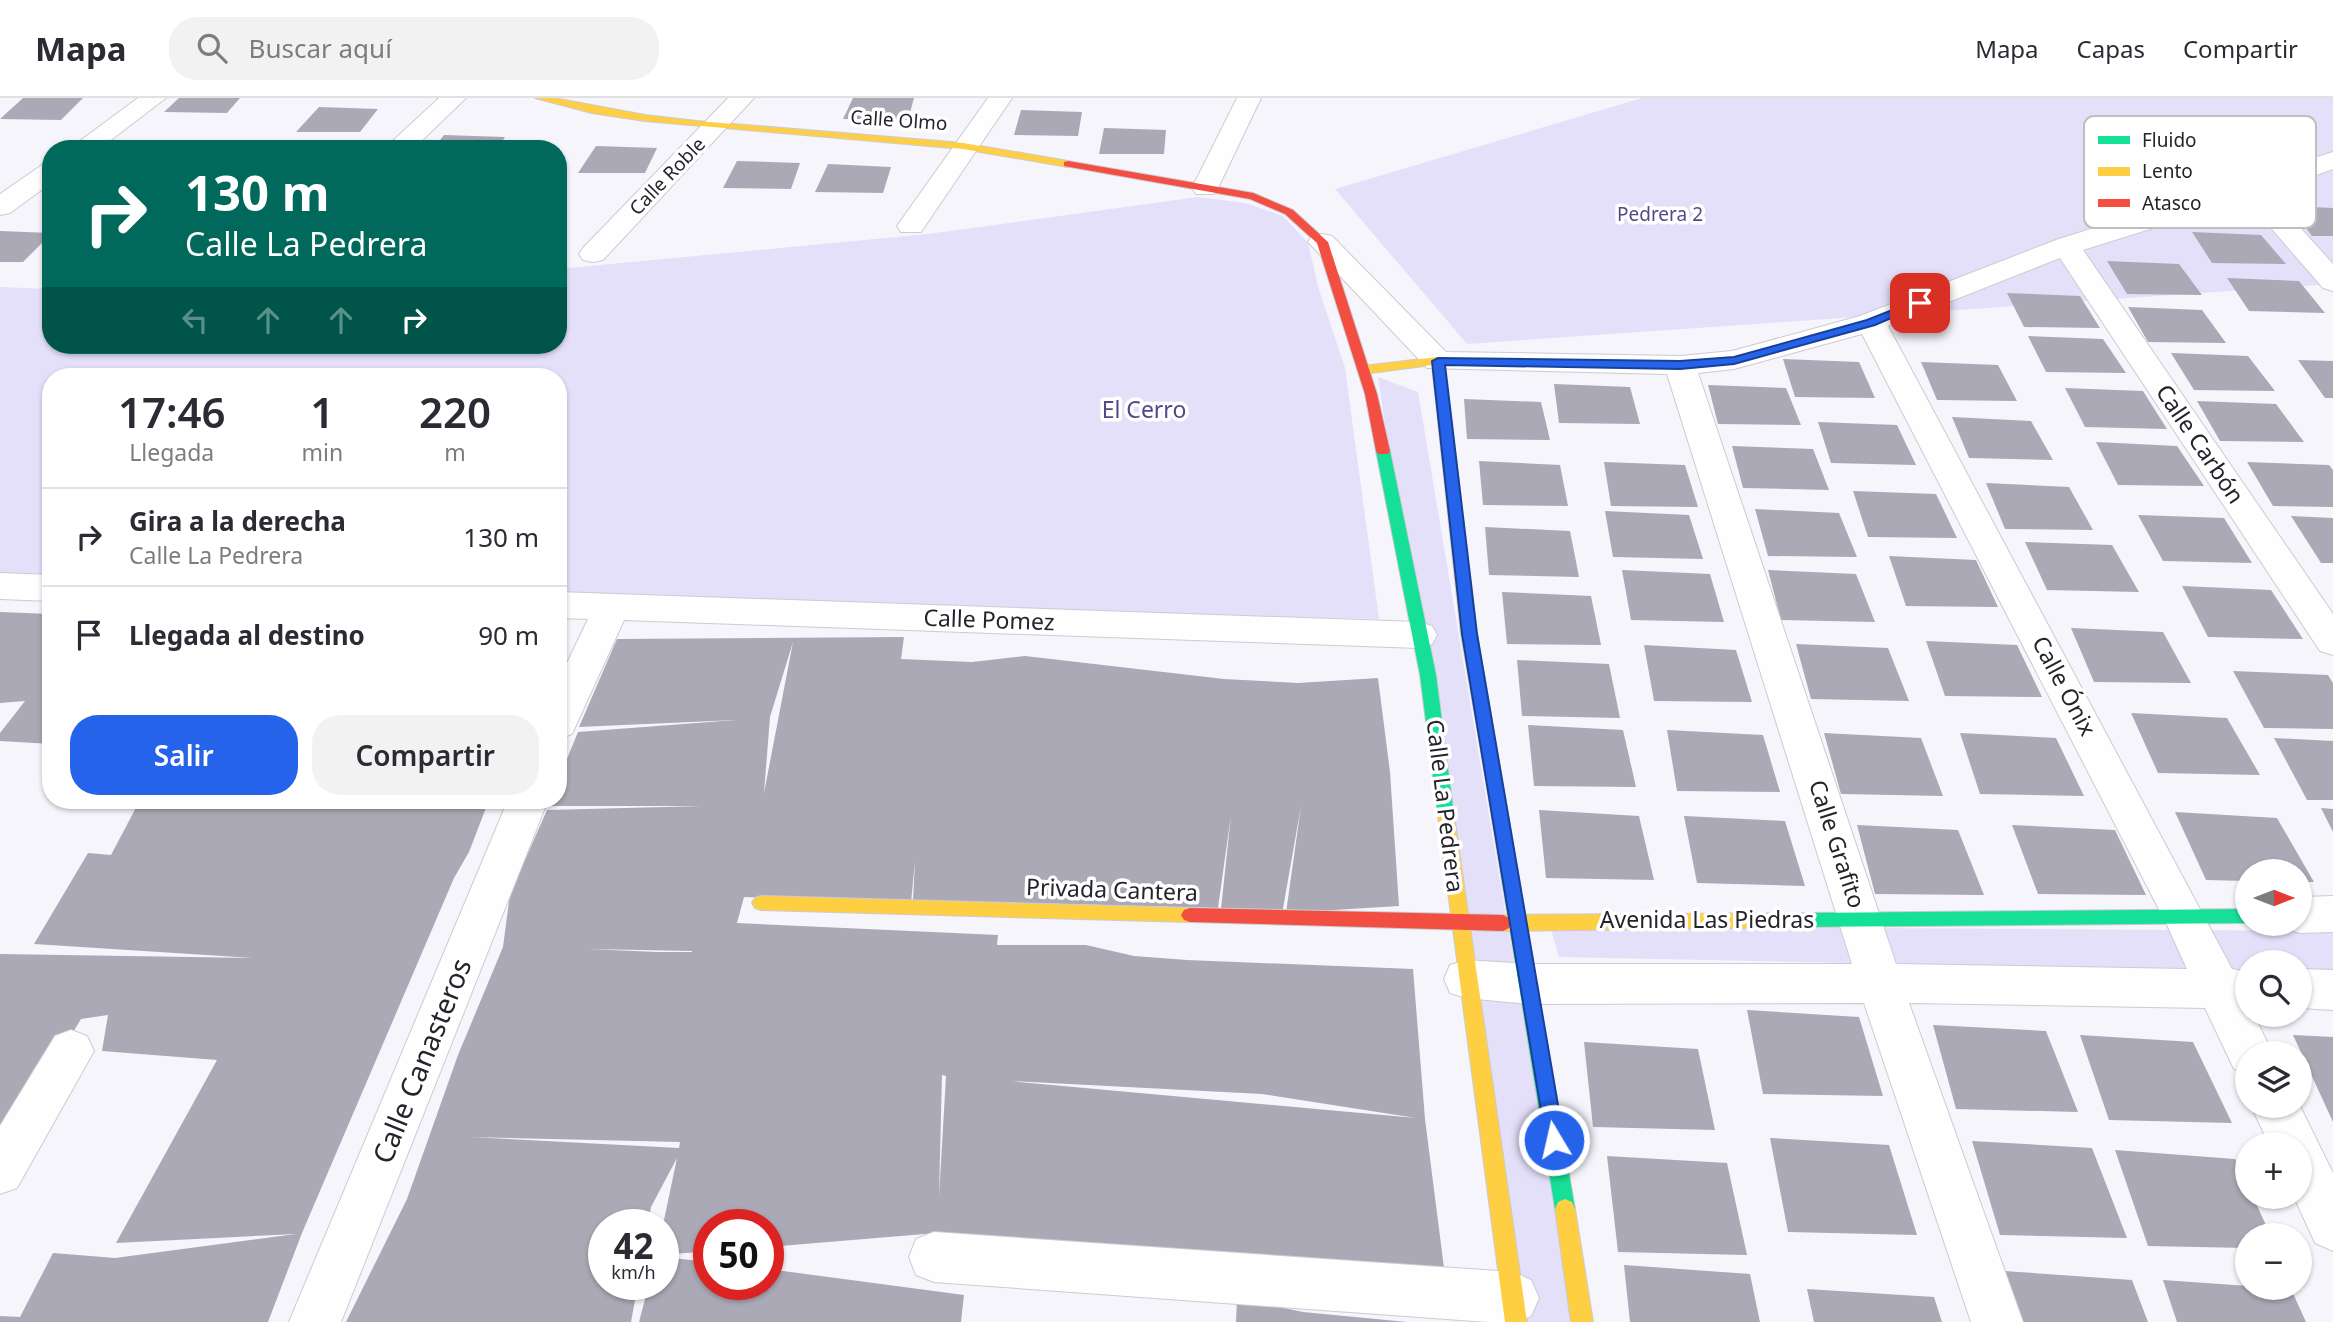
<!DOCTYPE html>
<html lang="es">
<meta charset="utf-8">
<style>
body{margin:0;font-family:"Noto Sans",sans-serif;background:#f2f2f3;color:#2b2b33;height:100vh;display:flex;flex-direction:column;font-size:26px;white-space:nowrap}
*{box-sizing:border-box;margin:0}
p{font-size:23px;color:#7c7c81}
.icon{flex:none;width:38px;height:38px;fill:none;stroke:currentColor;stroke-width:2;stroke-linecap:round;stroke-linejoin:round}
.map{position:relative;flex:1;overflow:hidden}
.panel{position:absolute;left:42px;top:270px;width:525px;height:441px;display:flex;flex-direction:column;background:#fff;border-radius:28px;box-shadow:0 2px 5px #0004}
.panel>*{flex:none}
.top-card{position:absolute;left:42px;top:42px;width:525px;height:214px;border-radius:28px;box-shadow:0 2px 5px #0004;background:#00695c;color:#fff;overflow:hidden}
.needle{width:46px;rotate:90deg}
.controls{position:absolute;left:2235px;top:761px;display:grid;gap:14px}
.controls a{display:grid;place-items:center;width:77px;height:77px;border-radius:50%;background:#fff;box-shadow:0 2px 5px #0004;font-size:35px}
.speed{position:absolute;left:588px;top:1111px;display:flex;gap:14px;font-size:35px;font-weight:700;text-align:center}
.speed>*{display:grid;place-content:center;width:91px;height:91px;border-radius:50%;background:#fff;box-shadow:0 2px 5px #0004;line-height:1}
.speed small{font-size:18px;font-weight:400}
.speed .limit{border:10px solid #d22;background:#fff;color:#111}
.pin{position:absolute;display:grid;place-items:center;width:60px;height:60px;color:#fff;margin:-30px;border-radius:14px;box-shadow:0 4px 10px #0006}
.me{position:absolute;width:77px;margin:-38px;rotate:351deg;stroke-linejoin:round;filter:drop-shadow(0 0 5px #0008)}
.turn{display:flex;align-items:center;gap:24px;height:147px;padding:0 28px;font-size:32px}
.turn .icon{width:91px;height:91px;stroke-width:2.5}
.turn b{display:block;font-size:49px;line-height:60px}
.lanes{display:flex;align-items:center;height:66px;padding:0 28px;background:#0003;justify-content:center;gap:35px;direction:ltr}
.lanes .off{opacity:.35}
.eta{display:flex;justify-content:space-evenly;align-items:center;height:119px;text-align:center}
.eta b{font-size:42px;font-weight:600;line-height:49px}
.primary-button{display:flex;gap:14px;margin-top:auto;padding:14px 28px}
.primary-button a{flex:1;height:80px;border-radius:28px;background:#2563eb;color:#fff;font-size:28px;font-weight:600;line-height:80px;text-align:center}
.primary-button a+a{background:#f2f2f3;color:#2b2b33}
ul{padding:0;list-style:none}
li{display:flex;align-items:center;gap:21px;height:98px;padding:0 28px;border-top:2px solid #e1e1e2}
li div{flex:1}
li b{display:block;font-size:26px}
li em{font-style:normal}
header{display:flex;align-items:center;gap:42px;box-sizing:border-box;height:98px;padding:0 35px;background:#fff;border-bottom:2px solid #e1e1e2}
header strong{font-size:33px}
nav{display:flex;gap:38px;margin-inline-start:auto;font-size:24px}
.search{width:490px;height:63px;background:#f2f2f3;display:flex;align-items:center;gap:18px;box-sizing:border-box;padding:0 24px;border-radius:28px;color:#7c7c81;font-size:26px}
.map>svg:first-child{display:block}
.green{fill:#e4e0fa}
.building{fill:#aba9b5;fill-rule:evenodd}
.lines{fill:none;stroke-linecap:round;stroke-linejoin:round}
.street-casing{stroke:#cccbd2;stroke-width:2}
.fast-casing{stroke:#cccbd2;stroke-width:2}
.slow-casing{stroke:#cccbd2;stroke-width:2}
.jam-casing{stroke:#cccbd2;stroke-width:2}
.street{fill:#fefeff;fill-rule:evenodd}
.fast{fill:#16e098;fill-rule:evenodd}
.slow{fill:#ffcf43;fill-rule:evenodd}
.jam{fill:#f24e42;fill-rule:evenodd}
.route{fill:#2563eb;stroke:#184099;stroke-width:2}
.labels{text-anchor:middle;stroke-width:7;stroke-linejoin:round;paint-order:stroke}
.far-street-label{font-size:19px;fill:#25242b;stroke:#fff}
.far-park-label{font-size:19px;fill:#564789;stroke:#fff}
.park-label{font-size:23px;fill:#564789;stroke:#fff}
.street-label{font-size:23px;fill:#25242b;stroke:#fff}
.near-street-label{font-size:28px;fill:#25242b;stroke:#fff}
.key{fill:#fff;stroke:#bebdbf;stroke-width:2}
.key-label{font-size:19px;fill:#25242b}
</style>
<header>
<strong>Mapa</strong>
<div class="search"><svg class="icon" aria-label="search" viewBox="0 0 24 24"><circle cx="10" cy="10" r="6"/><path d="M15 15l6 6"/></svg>Buscar aquí</div>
<nav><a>Mapa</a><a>Capas</a><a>Compartir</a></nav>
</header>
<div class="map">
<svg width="2333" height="1224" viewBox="0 0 2333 1224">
<rect width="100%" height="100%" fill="#f6f5fc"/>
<path class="green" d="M1642 0H2333V186L1467 246 1335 91Z
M1198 99 1245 105 1283 118 1308 145 1319 192 1345 270 1379 521 558 502V278H51V491L0 490V189L51 191V247H558V171L928 136Z
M1378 279 1418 294 1574 1224H1518Z
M1550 828 2333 833V874H2300V864H2247V873L1559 859Z"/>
<path class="building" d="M23 0H83L61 22 0 21Z
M179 0H240L227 15 164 14Z
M853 0H914L908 22 843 21Z
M319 9 378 11 360 34H296Z
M1021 12 1082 14 1078 38 1014 37Z
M1104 30 1166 32 1164 56H1099Z
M444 37 505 39 497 51H433Z
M596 48 657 50 645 75H578Z
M737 63 800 65 791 91 723 90Z
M828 66 891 69 883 95 815 94Z
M2289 108 2333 110V138H2312Z
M0 133 51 135V136L23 164H0Z
M2192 134 2261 137 2286 166 2212 165Z
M2107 163 2179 166 2202 197 2127 196Z
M2227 180 2299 183 2325 215 2249 213Z
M2007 195 2080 198 2100 230 2024 229Z
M2128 209 2202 212 2226 245 2148 244Z
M2028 238 2103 241 2126 275 2046 274Z
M2171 255 2248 258 2275 293 2194 292Z
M1783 261 1859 264 1875 300 1795 299Z
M2298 262 2333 263V300H2325Z
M1921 264 1998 267 2017 303 1937 302Z
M1554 286 1630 289 1640 326 1559 325Z
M1708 287 1786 290 1801 327 1718 326Z
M2065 290 2143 293 2167 331 2085 329Z
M1464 301 1541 304 1550 342 1467 341Z
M2197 303 2276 306 2304 344 2220 343Z
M1952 319 2031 323 2053 362 1969 360Z
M1818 324 1897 327 1916 367 1831 365Z
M2096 344 2177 348 2204 388 2118 387Z
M1732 348 1813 351 1829 392 1743 390Z
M1479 363 1560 367 1568 408 1483 407Z
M1604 364 1685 367 1698 409 1611 408Z
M2247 364 2329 367 2333 372V409L2273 408Z
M1986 385 2069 389 2093 432 2005 431Z
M1853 393 1936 396 1957 440 1868 439Z
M1755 411 1839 415 1857 459 1768 458Z
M1605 413 1689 417 1703 461 1613 459Z
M2138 417 2224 420 2252 465 2163 463Z
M2291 418 2333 420V465H2321Z
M1485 429 1570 433 1579 479 1489 477Z
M2025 444 2112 447 2139 494 2047 492Z
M1889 458 1976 462 1998 509 1906 508Z
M1622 472 1710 476 1724 524 1631 522Z
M1768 472 1856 476 1875 524 1781 522Z
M2182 488 2271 492 2303 541 2208 539Z
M1502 494 1591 498 1601 547 1507 546Z
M0 514 51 516V646L0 643V635L25 603 0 605Z
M2071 530 2163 534 2191 585 2094 584Z
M904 539 901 561 972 564 1025 558 1224 581 1298 585 1378 580 1390 674 1399 808 1286 815 1301 708 1282 816 1221 811 1231 717 1218 810 913 802 915 762 911 805 744 799 737 825 998 837 997 847H1086L1134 858 1187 862 1413 871 1425 1021 1444 1170 937 1135 768 1149V1127H709V1153L663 1157V1127L677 1060 651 1109 648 1127H604V1186H638L631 1224H346L407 1101 458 957 503 849 510 796 547 712 703 708H548L550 702H558V683L578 634 736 622 579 629 617 541ZM793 544 764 695 770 619ZM588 851 692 853V854H657ZM942 977 946 978 939 1099V1098ZM1009 983 1262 996 1416 1020ZM470 1039 680 1044 679 1050Z
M1926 543 2017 547 2042 599 1945 598Z
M1796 546 1888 550 1909 603 1811 601Z
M1644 547 1736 552 1752 604 1654 603Z
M1517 562 1609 566 1620 620 1522 618Z
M2233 573 2328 577 2333 585V631L2264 630Z
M2131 615 2227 620 2260 677 2158 675Z
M1528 627 1623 632 1636 689 1534 688Z
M1667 632 1763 637 1780 694 1677 693Z
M1824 635 1921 640 1943 698 1841 696Z
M1960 635 2056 640 2084 698 1980 696Z
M2274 640 2333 643V702H2307Z
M140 702H489L469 754 454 780 302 1135 268 1224H0V1218L20 1219 53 1155 115 1160 296 1136 116 1145 217 962 102 953 108 917 81 921 58 959 0 1036V856L253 860 34 846 88 755 111 757Z
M2321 710 2333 711V734Z
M1539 712 1639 718 1654 782 1546 780Z
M2175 714 2277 720 2314 784H2300V774H2247V783L2206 782Z
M1684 718 1785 723 1805 788 1697 785Z
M1857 727 1958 732 1984 797 1875 796Z
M2012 727 2115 732 2146 797 2038 796Z
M1747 912 1859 919 1883 998 1763 996Z
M1933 927 2046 933 2078 1014 1956 1011Z
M2080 937 2193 944 2232 1025 2109 1022Z
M2293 937 2333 939V1024Z
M1584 944 1698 951 1715 1032 1593 1029Z
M1770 1040 1889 1047 1917 1137 1788 1134Z
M1972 1043 2092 1050 2127 1140 2000 1137Z
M2115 1052 2235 1061 2247 1086V1099H2253L2271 1138H2247V1150L2148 1148Z
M1607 1058 1727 1065 1747 1157 1618 1154Z
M663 1159 709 1164V1186H768V1171L964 1197 961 1224H639L649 1186H663Z
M1624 1167 1750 1176 1760 1224H1630Z
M2004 1173 2132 1182 2148 1224H2019Z
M2163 1182 2291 1191 2306 1224H2177Z
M1807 1191 1934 1199 1942 1224H1814Z
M1237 1200 1303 1214 1407 1224H1236Z"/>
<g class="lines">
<defs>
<path id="street" d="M138 0H166L99 51H69Z
M439 0H466L413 51H384Z
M728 0H754L603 162 593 164 583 162 579 156 583 150Z
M988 0H1012L921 134H901L897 128Z
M1237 0H1261L1218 90 1214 96H1196L1192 90Z
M2333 54V71L2268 94 2333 166V193L2323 190 2246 101 2083 152 2333 516V557L2320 553 2060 160 1888 228 2232 871 2247 874V917H2254L2273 956H2247V976L2234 971 2205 910 1909 905 2023 1224H1971L1864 905 1530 906 1466 900 1450 895 1444 881 1450 867 1466 862 1530 866H1852L1667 276 1427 270 1308 144 1312 138 1322 136 1332 138 1446 254 1680 258 1732 253 1860 218 2056 142ZM1862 236 2167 827 2187 871 1896 866 1698 275 1734 271Z
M51 65V85L10 115 0 117V96L42 67Z
M0 475 51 477V503L0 501Z
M558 494 1419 524 1432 528 1437 537 1432 546 1419 550 624 522 572 636 558 641V584L588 521 558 520Z
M508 702H548L341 1224H289Z
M2333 798V834L2300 835 2285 830 2283 826H2300V799Z
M2300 871 2333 872V912L2300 910Z
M71 932 87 938 94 953 17 1090 0 1096V1028L55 938Z
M2251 1008H2300L2333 1075V1153L2315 1145 2294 1099H2300V1046H2269Z
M934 1134 1513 1174 1531 1182 1539 1200 1531 1218 1517 1224H1488L934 1184 916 1177 909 1159 916 1141Z"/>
<path id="fast" d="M1383 349 1390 353 1436 577 1454 718 1452 723H1440L1438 718 1420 577 1376 353Z
M1490 653 1496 655 1498 659 1575 1111 1572 1118 1565 1121 1558 1118 1555 1111 1482 659 1484 655Z
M2247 811V825L1801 829 1795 827 1792 822 1795 817 1801 815Z"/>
<path id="slow" d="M535 0H554L645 17 697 23 963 45 1068 63 1073 66 1068 69 963 51 645 23 592 15Z
M1438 259 1444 263 1477 536 1498 659 1496 663H1484L1482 659 1461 536 1432 267 1363 276 1357 272 1363 268Z
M1446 711 1452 713 1454 718 1527 1224H1505L1438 718 1440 713Z
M761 798 1190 810 1196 812 1199 817 1196 822 1190 824 761 812 755 810 752 805 755 800Z
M1801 815 1807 817 1810 822 1807 827 1801 829 1503 833 1497 830 1494 825 1497 820 1503 817Z
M1565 1101 1572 1104 1575 1111 1593 1224H1571L1555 1111 1558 1104Z"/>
<path id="jam" d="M1068 63 1253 95 1293 112 1328 144 1377 296 1390 353 1388 356H1378L1376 353 1365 296 1317 145 1285 116 1250 101 1064 68V64Z
M1190 810 1503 817 1509 820 1512 825 1509 830 1503 833 1190 824 1184 822 1181 817 1184 812Z"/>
</defs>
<use href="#street" class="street-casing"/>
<use href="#fast" class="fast-casing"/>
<use href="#slow" class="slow-casing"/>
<use href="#jam" class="jam-casing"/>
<use href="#street" class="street"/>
<use href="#fast" class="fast"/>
<use href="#slow" class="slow"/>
<use href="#jam" class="jam"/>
</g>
<path class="route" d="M1915 203 1926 205 1875 227 1734 266 1680 271 1445 267 1477 536 1564 1042 1561 1049 1554 1052 1547 1049 1462 536 1432 263 1438 260 1680 263 1734 259 1867 222Z"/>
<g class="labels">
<g class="far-street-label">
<text transform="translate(899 22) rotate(4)" y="7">Calle Olmo</text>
<text transform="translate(667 78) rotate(-46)" y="7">Calle Roble</text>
</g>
<g class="far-park-label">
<text x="1660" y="123">Pedrera 2</text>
</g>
<g class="park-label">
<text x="1144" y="320">El Cerro</text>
</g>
<g class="street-label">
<text transform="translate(2200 346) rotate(56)" y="8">Calle Carbón</text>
<text transform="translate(989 522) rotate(2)" y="8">Calle Pomez</text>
<text transform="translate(2064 588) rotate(62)" y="8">Calle Ónix</text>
<text transform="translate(1445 708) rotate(83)" y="8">Calle La Pedrera</text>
<text transform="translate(1837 746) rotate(72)" y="8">Calle Grafito</text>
<text transform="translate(1112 792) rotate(2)" y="8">Privada Cantera</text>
<text x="1707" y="830">Avenida Las Piedras</text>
</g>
<g class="near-street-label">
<text transform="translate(422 963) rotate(-68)" y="10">Calle Canasteros</text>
</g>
</g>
<rect x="2084" y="18" width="232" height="112" rx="10" class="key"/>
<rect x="2098" y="38" width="32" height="8" fill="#16e098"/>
<rect x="2098" y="69" width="32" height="9" fill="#ffcf43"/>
<rect x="2098" y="101" width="32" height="8" fill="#f24e42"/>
<g class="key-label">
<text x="2142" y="49">Fluido</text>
<text x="2142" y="80">Lento</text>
<text x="2142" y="112">Atasco</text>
</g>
</svg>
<div class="controls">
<a><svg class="needle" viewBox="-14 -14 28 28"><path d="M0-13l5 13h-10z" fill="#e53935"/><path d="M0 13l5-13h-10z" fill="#7c7c81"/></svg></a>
<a><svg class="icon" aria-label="search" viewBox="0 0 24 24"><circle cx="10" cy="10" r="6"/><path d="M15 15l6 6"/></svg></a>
<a><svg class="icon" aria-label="layers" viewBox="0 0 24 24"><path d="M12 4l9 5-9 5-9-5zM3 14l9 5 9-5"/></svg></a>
<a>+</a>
<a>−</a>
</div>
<div class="speed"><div>42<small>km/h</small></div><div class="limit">50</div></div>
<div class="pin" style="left:1920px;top:205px;background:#d93025"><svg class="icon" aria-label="arrive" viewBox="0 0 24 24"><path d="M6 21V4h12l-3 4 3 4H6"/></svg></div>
<svg class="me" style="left:1554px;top:1042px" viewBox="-20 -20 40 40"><circle r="17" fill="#2563eb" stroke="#fff" stroke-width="3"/><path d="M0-11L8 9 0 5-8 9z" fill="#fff"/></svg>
<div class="top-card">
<div class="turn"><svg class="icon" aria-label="right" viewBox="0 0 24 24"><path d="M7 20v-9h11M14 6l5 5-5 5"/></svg><div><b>130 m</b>Calle La Pedrera</div></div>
<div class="lanes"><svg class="icon off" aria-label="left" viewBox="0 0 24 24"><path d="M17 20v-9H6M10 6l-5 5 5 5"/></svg><svg class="icon off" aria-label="ahead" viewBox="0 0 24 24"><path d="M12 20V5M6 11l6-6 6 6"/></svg><svg class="icon off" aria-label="ahead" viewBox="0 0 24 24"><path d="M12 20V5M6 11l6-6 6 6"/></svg><svg class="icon" aria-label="right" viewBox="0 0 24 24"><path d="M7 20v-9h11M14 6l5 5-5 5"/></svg></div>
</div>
<section class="panel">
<div class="eta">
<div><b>17:46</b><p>Llegada</p></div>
<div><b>1</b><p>min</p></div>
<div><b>220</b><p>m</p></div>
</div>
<ul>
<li><svg class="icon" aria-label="right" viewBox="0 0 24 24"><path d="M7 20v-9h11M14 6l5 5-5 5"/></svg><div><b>Gira a la derecha</b><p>Calle La Pedrera</p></div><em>130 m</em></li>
<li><svg class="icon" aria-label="arrive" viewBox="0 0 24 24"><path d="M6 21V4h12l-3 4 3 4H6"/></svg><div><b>Llegada al destino</b></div><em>90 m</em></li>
</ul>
<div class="primary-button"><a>Salir</a><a>Compartir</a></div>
</section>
</div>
